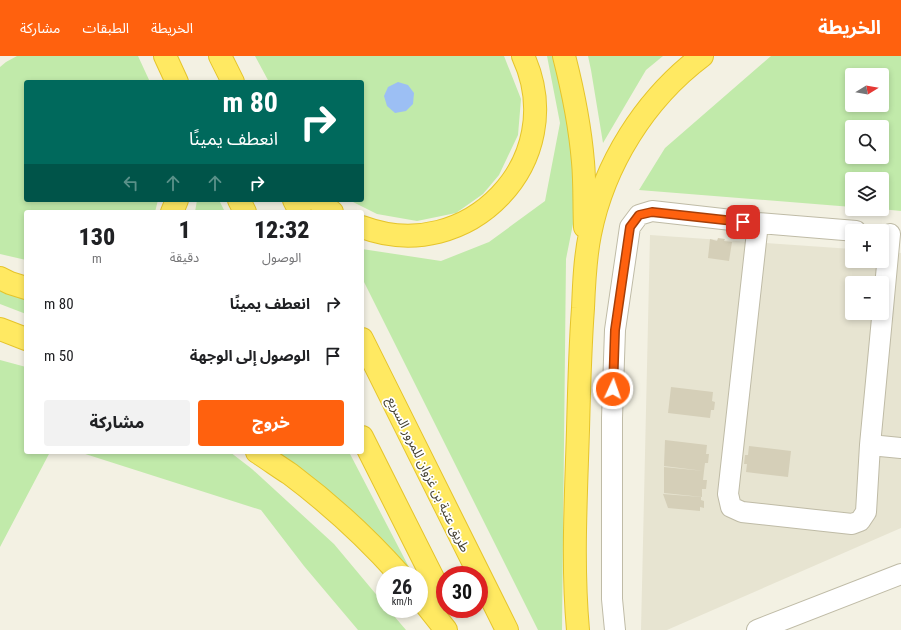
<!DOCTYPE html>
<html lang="ar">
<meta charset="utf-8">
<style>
body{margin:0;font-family:"Roboto Condensed","Noto Sans Arabic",sans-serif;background:#f2f2f2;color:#202124;direction:rtl;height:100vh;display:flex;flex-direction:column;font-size:15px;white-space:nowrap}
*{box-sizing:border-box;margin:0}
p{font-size:13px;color:#757577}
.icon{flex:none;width:22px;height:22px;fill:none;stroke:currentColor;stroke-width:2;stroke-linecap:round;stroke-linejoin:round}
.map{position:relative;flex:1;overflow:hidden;direction:ltr}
.panel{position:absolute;left:24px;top:154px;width:340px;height:244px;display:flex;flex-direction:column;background:#fff;border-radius:4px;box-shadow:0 2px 6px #0003;direction:rtl}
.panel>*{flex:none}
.hud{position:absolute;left:24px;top:24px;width:340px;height:122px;border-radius:4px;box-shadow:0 2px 6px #0003;direction:rtl;background:#00695c;color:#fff;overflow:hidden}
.needle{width:26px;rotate:79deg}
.buttons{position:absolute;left:845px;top:12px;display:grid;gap:8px}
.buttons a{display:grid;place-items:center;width:44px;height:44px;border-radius:4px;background:#fff;box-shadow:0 2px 6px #0003;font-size:20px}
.speed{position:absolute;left:376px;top:510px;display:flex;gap:8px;font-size:20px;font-weight:700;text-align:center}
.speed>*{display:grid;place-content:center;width:52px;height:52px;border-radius:50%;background:#fff;box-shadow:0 2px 6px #0003;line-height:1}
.speed small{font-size:10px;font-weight:400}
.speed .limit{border:6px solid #d22;background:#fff;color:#111}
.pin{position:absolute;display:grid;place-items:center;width:34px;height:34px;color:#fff;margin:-17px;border-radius:8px;box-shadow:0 2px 6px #0006}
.me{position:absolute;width:44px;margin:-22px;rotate:3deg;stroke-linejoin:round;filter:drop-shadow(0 0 3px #0008)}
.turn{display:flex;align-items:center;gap:14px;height:84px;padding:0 20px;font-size:18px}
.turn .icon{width:52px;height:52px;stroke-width:2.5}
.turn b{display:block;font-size:28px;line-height:34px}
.lanes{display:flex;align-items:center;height:38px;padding:0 20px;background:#0003;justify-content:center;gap:20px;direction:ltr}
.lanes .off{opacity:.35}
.eta{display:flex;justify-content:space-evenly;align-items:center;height:68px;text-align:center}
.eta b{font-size:24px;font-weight:800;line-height:28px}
.action{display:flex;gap:8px;margin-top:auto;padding:8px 20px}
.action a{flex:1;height:46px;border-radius:4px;background:#ff610e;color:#fff;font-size:16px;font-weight:800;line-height:46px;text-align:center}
.action a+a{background:#f2f2f2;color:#202124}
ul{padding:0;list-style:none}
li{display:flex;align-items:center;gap:12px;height:52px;padding:0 20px}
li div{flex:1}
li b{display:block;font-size:15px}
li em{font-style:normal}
header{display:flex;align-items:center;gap:24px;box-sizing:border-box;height:56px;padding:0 20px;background:#ff610e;color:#fff}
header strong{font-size:19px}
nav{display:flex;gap:22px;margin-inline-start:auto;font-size:14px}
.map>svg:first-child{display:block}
.residential{fill:#e7e4d1;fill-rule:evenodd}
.green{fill:#c1eaaa;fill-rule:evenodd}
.water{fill:#9cbff4}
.building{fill:#d5cfb8}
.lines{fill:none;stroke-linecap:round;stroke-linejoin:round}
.minor-casing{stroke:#bfbba6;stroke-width:22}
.highway-casing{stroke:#e5c42b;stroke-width:24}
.minor{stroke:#fff;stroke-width:20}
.highway{stroke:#ffe962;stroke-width:22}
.route-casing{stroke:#a63f09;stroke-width:10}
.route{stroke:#ff610e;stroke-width:7}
.labels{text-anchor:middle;stroke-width:3.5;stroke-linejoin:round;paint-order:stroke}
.street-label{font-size:13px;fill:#454133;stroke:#fff}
</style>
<header>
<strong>الخريطة</strong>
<nav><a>الخريطة</a><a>الطبقات</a><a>مشاركة</a></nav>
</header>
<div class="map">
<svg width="901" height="574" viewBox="0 0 901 574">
<rect width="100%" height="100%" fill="#f3f1e3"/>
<path class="residential" d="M650 179 852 193V205H882V195L901 197V472L667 574H641ZM852 227H882V257H852Z"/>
<path class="green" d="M17 0H138L150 26H26V144H158L155 156H26V204L0 198V11L6 6Z
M255 0H504L521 43 518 79 499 119 483 138 456 157 417 165 377 158 349 144H362V26H269Z
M547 0H564L583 118 566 203 562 574H538L362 222V193L441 205 489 186 545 145 560 67Z
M588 0H663L646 14 603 87 591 14Z
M771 0H901V155L881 153H882V123H852V151L639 134 665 92ZM852 19H882V49H852ZM852 71H882V101H852Z
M197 144H219L225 156H195Z
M0 232 26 239V258L0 248Z
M0 304 26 311V396H50L0 491Z
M79 396H230L252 413 334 488 385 549V553H388L406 574H358L304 510 261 454Z
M266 396H349L413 519H408Z"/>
<path class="water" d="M398 26 408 29 414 37 413 48 406 55 395 57 387 50 384 40 388 31Z"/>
<path class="building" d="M718 182 725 183 724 185 732 186 729 205 708 202 710 183 717 185Z
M671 331 713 336 712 345 715 346 714 354H711L710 362 668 357Z
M665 384 707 389 706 398H709L708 407H705L704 415 664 410Z
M749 390 791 395 788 421 746 416 747 408H744L745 399H748Z
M664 411 704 415 703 424H707L706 433H702V441L664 437Z
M663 438 701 441V444L704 445V452L700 451V455L668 452Z"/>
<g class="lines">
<defs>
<path id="minor" d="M758 167 728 438 731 451 742 456 852 468 860 465 866 456 870 389 890 178
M870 389 901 392
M615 574 612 543V362L615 274 630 171 639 159 652 155 758 167 856 175
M757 574 901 518"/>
<path id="highway" d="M165 0 177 26
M220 0 233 26
M564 0C573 35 580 70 583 106 585 127 584 149 585 171
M239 144 245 156
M294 144 300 156
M317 144 332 156
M172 156 177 144
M362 171C468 211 571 104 523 0
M0 222 10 227 26 232
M0 273 26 283
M362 283 507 574
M362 381 445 546
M257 396C268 403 279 411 290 418 330 448 367 482 400 519
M419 540 446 574
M578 574C572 508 576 441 578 374 579 333 580 292 583 252 584 227 585 202 590 178 604 108 645 43 702 0"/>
</defs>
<use href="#minor" class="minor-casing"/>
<use href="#highway" class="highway-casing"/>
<use href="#minor" class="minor"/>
<use href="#highway" class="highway"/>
</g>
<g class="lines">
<defs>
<path id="route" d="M613 333 615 274 630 171 639 159 652 156 743 166"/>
</defs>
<use href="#route" class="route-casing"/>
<use href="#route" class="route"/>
</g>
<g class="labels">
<g class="street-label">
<text transform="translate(429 418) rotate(64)" y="5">طريق عتبة بن غزوان للمرور السريع</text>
</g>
</g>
</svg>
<div class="buttons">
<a><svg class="needle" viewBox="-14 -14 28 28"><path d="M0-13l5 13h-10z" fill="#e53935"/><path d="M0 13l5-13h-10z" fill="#757577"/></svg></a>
<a><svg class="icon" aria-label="search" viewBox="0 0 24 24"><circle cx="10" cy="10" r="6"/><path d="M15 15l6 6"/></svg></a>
<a><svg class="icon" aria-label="layers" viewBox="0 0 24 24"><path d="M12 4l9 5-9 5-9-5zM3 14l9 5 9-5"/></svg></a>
<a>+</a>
<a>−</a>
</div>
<div class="speed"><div>26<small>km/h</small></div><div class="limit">30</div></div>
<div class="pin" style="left:743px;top:166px;background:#d93025"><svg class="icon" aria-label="arrive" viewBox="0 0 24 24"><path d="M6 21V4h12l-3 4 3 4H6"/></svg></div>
<svg class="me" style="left:613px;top:333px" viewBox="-20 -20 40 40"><circle r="17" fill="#ff610e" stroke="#fff" stroke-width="3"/><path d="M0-11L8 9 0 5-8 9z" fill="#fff"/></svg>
<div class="hud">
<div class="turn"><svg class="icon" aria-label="right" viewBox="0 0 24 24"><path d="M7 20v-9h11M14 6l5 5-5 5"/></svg><div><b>80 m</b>انعطف يمينًا</div></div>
<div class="lanes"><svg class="icon off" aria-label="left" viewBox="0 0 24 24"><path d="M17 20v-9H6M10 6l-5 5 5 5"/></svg><svg class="icon off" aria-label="ahead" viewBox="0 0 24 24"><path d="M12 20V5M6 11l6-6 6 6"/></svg><svg class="icon off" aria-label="ahead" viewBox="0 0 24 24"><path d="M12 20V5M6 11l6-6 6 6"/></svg><svg class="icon" aria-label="right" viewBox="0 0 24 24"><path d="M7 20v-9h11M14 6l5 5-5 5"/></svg></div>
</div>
<section class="panel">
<div class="eta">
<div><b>12:32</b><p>الوصول</p></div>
<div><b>1</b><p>دقيقة</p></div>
<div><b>130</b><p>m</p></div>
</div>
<ul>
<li><svg class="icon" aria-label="right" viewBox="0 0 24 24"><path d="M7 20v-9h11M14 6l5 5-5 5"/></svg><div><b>انعطف يمينًا</b></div><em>80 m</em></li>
<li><svg class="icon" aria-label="arrive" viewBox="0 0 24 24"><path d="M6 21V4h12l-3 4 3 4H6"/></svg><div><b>الوصول إلى الوجهة</b></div><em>50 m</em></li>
</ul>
<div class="action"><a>خروج</a><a>مشاركة</a></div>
</section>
</div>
